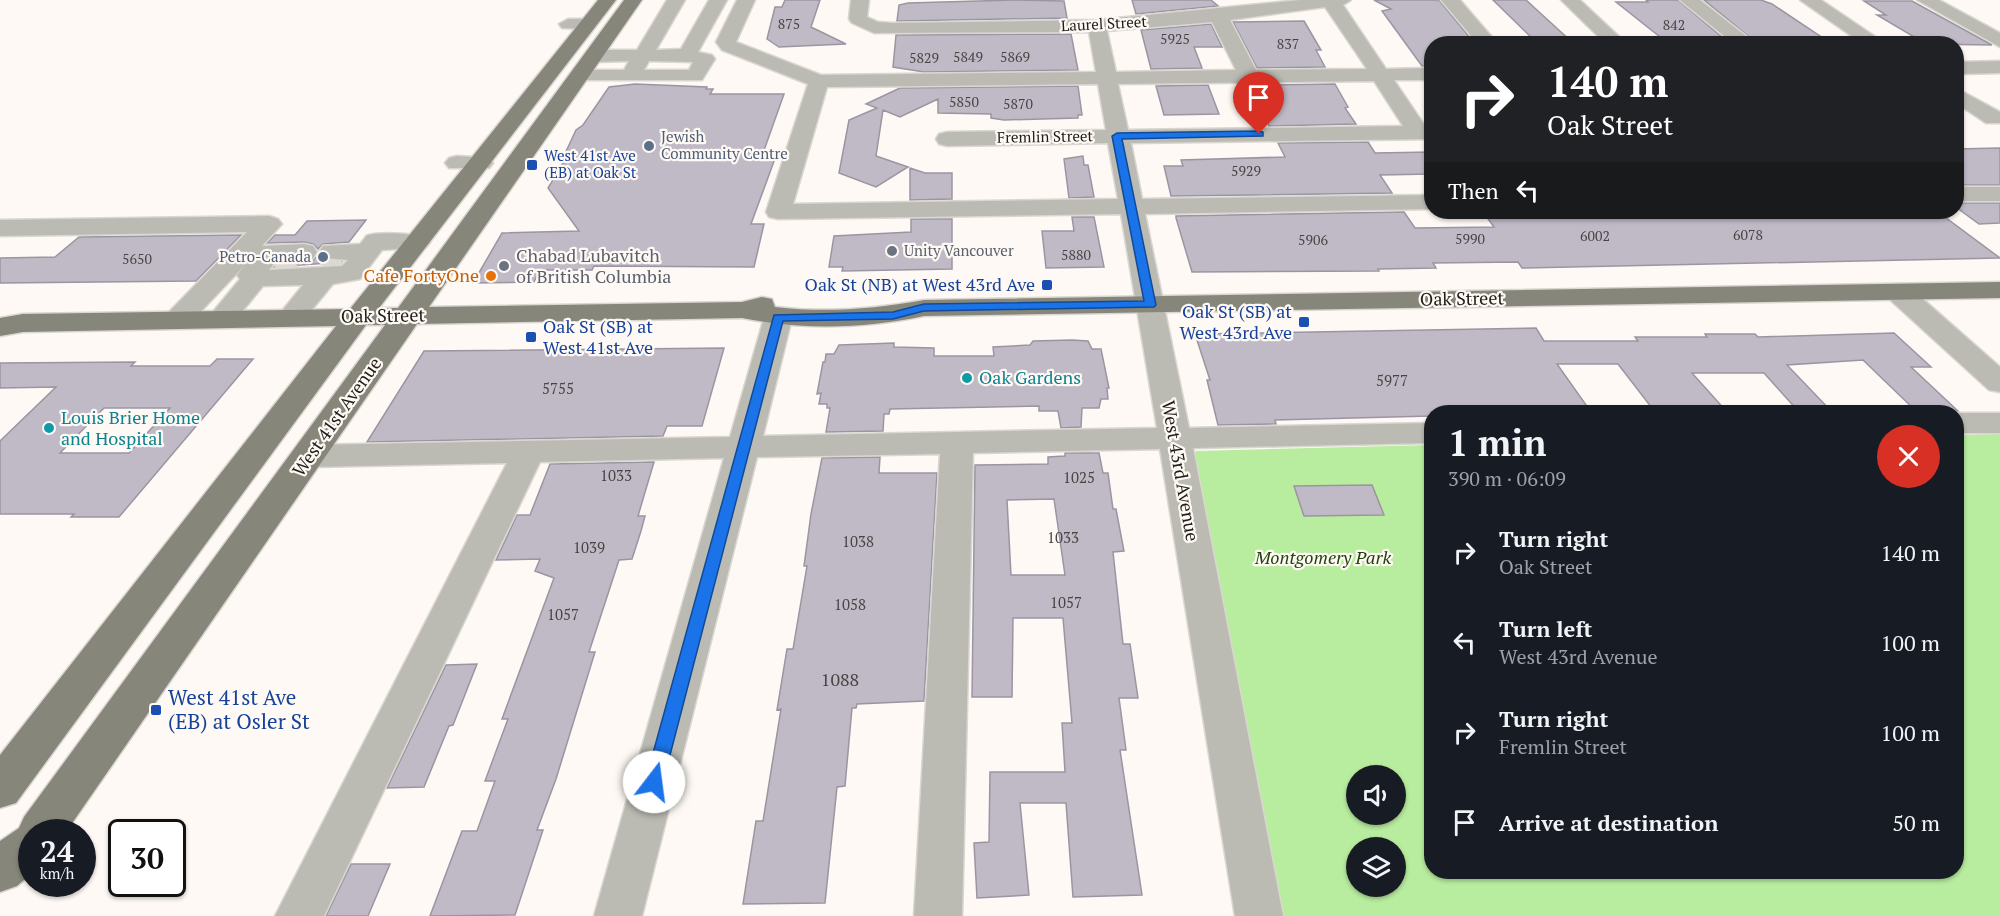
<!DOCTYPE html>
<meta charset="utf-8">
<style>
body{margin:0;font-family:"PT Serif",serif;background:#20242c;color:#f1f3f6;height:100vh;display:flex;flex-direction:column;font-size:22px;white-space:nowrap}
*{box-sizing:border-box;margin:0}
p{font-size:20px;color:#9ea1a6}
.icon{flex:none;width:33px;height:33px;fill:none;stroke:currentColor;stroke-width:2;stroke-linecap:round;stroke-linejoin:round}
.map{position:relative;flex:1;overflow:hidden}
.panel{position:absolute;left:1424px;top:405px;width:540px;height:474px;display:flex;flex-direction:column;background:#171b24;border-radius:24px;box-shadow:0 2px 4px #0004}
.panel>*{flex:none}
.banner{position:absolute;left:1424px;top:36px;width:540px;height:183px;border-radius:24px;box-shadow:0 2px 4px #0004;background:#202124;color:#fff;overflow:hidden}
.tools{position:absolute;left:1346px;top:765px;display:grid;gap:12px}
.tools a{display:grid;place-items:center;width:60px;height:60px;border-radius:50%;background:#171b24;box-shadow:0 2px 4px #0004;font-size:30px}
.speed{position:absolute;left:18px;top:819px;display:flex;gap:12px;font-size:30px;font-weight:700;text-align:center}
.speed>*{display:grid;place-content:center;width:78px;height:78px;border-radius:50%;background:#171b24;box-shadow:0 2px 4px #0004;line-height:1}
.speed small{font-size:15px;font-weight:400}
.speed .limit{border:3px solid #111;border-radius:9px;background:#fff;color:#111}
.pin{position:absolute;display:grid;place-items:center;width:51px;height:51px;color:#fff;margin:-62px -26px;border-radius:50% 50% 50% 0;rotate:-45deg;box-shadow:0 0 6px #0007}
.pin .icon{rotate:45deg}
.me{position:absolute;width:66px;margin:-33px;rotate:15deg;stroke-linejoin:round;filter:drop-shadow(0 0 4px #0008)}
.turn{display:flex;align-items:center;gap:21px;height:126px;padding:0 24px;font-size:27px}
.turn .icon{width:78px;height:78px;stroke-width:2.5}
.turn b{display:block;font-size:42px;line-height:51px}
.then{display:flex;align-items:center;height:57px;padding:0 24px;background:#0003;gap:12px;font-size:22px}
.round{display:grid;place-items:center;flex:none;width:63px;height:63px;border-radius:32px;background:#20242c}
.overview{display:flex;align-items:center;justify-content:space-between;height:102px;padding:0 24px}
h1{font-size:36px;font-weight:700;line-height:45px}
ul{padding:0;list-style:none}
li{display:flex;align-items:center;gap:18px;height:90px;padding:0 24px}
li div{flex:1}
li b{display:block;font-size:22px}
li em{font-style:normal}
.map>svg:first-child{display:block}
.green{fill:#b8ec9e;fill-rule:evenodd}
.building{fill:#c0bac7;stroke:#9b95a2;stroke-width:1.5;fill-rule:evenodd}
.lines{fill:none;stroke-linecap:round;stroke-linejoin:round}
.minor-tunnel{stroke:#ddd8d3;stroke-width:26;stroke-dasharray:26 13;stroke-linecap:butt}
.minor-casing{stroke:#dad6d1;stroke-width:3}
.major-casing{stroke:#dad6d1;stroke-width:3}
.minor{fill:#bbbbb4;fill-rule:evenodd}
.major{fill:#86867a;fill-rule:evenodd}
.route{fill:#1a73e8;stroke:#114b97;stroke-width:1.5}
.service-dot{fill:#5c6f8a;stroke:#fef9f4;stroke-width:2}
.transit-dot{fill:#1a4fb4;stroke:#fef9f4;stroke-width:2}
.worship-dot{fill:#6b7280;stroke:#fef9f4;stroke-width:2}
.food-dot{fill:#e8710a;stroke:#fef9f4;stroke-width:2}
.culture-dot{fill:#0f9aa8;stroke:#fef9f4;stroke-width:2}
.labels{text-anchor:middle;stroke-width:4.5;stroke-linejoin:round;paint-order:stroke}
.far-number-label{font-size:14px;fill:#484444}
.far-street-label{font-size:15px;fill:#201d18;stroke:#fef9f4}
.far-service-label{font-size:15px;fill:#4e5e75;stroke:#fef9f4;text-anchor:start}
.far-transit-label{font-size:15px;fill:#164399;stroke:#fef9f4;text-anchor:start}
.far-worship-label{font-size:15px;fill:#5b616d;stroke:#fef9f4;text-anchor:start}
.number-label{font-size:15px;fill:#484444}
.worship-label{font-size:18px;fill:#5b616d;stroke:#fef9f4;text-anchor:start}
.food-label{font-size:18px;fill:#c56008;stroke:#fef9f4;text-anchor:end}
.transit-label{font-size:18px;fill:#164399;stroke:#fef9f4;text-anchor:end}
.street-label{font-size:18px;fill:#201d18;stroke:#fef9f4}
.culture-label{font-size:18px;fill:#0d838f;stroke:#fef9f4;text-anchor:start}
.park-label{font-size:18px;font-style:italic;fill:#214309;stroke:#fef9f4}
.near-number-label{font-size:18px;fill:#484444}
.near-transit-label{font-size:21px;fill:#164399;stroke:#fef9f4;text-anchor:start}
</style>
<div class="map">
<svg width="2000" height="916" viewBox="0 0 2000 916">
<rect width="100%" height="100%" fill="#fef9f4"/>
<path class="green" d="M2000 434V916H1284L1193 458 1196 451 1431 445V872H1956V435ZM1356 776H1395V814H1356ZM1356 848H1395V886H1356Z"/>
<path class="building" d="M785 0H820L811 27 846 44 779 47 767 39 775 7H782Z
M1014 0 1064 1 1067 18 897 21 899 5 908 3Z
M1132 0H1211L1218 6 1136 14Z
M1374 0H1439L1475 44H1431V66H1422L1382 11 1391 9Z
M1493 0H1526L1574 44H1538Z
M1646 0H1678L1730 44H1669L1616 2H1648Z
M1704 0H1761L1772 4 1832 44H1758Z
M1864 1H1912L1992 45 1926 44 1877 15H1886Z
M1304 21 1321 50H1316L1325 67 1257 68 1233 22Z
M1211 24 1222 47H1194L1202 68 1151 69 1141 30Z
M1071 34 1078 70 924 72 893 67 896 35Z
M635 84 707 87 706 89H713L710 94H784L762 156 777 153 751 224H764L754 267 594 266 592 270H540L534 282 473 283 502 233 579 231 548 188 566 158H563L576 130 583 125 609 87Z
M1335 84 1348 107 1345 108 1356 124 1269 126 1256 99H1269L1261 85Z
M1208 85 1219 114 1164 115 1156 86Z
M1078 86 1082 115H1078V118L1004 120 991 118V114L938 113V99L900 117 883 110 876 156 908 167 876 187 839 173 849 120 877 108 866 104 900 88Z
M1368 142 1375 153 1431 152V174L1380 175 1392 193 1171 196 1164 166H1183L1181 160 1285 157 1278 143Z
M2000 148V185H1956V149Z
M1083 156 1084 165H1088L1094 197 1069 198 1064 159Z
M910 168 925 173H952V199L910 200Z
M1956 203H2000V223L1979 224 1956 207Z
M1404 212 1415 228 1494 227 1483 212H1938L2000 258 1522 268 1518 262 1433 263 1436 268 1378 269 1379 271 1192 272 1176 218V216Z
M1072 217H1094L1104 267 1046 268 1042 231H1074Z
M911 219H952V269L842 271 843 267H829L834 236 911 232Z
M366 220 349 242 323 244 318 249 313 244 304 242 267 243 275 235H295L307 221Z
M241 235 196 281 0 283V258L55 257 79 237Z
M318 255 323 260 343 262 274 267 278 262 313 260Z
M1536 328 1544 341H1638L1635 337H1707L1705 334H1755L1758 337 1894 333 1931 367H1911L1958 411 1917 412 1863 360 1787 365 1832 412H1799L1764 373H1692L1727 412H1655L1618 364H1557L1591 412H1431V416L1275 420 1276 424 1218 425 1207 380H1210L1195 334Z
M1072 340 1088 341 1092 349H1101L1109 388H1107L1108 399H1101L1099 408H1082L1081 427 1061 428 1058 411H1039V406L890 409 889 414H884L883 431 826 432 830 408H827V404H819L821 393 817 394 823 362H825L826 354H834L839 345 894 343V347L934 348V356H994L993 347 1030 345 1033 341Z
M724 348 702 426H667L663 436 367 442 424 351Z
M217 359H253L119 517H71L74 514H0V441L56 387 0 388V363L135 362 131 366H210ZM104 408H170L129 453H60Z
M1065 453H1099L1103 473H1108L1113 509H1116L1124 551 1113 552 1123 644H1130L1138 698H1119L1126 750H1120L1142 895 1073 897 1066 803H1020L1029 895 977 898 974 843 989 842 990 772H1065L1062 723H1072L1063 618H1013L1012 697H972L975 465 1048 464V457L1065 456ZM1054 499 1065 575H1011L1007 500Z
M880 457 879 473H937L924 701 857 704 856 708H852L845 786 837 787 825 903 743 904 756 821H763L781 709 777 710 787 649H793L807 566H804L811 514 822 458Z
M654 462 638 516H645L641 531 632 559 619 560 589 652H595L556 779 537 830H543L515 915 430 916 462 831H477L495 781H485L508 719H502L554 578 535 571 540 559 496 560 517 515H530L550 464Z
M1372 485 1384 515 1304 516 1294 486Z
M477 664 453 725 449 726 424 787 387 788 446 665Z
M351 864H390L368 916H326Z"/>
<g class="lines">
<path class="minor-tunnel" d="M279 271 291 259
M329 271 339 259"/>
<defs>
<path id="minor" d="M667 0H685L656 50 681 49 709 0H727L698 52 712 55 715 59 702 80H572L569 76 572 72 579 70H624L629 61 594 62 584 56 594 50H637ZM649 61 693 62 689 70H644Z
M737 0H755L736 42 821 75 1096 72 1089 32 874 33 852 23 849 19 851 0H869L867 17 878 22 892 23 1097 20 1300 0H1351L1343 5 1386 69 1431 68V80H1394L1425 126 1431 125V139L1131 143 1142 199 1431 195V209L1145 214 1189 428 1431 423V443L1193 448 1283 916H1235L1160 449 973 453 962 916H914L940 454 757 457 642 916H594L724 458 540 462 324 916H275L507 463 310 467 298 464 294 456 298 448 310 445 730 437 764 318 768 312 778 310 788 312 792 318 763 436 1157 428 1121 214 778 219 769 217 766 212 808 84 722 50 716 42ZM1325 7 1367 69 1256 70 1230 20ZM1212 22 1236 70 1116 72 1107 31ZM1374 81 1403 126 1128 130 1118 84ZM1098 84 1106 130 947 132 939 134 936 139 939 144 947 146 1108 143 1118 199 793 204 827 87Z
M1441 0H1460L1498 44H1478Z
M1561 0H1580L1627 44H1606Z
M1680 0H1700L1756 44H1734Z
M1800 0H1821L1886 44H1863Z
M1917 0H1939L2000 33V47Z
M568 19H588L597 24 588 29 562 28 559 24Z
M2000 61V73L1956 74V62Z
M1956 88 2000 112V123H1986L1956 103Z
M457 156 489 158 493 163 489 168H449L445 163 449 158Z
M1956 187H2000V201H1956Z
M269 216 278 219 282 224 262 246 304 244 313 246 317 252 313 258 277 260 269 270 342 266 348 260 323 258 319 252 323 246 360 244C360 244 366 237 366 236 376 231 415 234 426 237L430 242 426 247 382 250 360 279 333 284 301 323 291 325 281 323 277 317 303 285 263 286 231 325 221 327 211 325 207 319 240 279 237 275 245 265 187 326 177 328 167 326 163 320 167 314 247 232 0 236V220Z
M1898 284 1908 286 2000 367V392L1989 390 1888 298 1884 292 1888 286Z
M1956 413H2000V433H1956Z"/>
<path id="major" d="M598 0H616L379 308H398L624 0H642L429 307 742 302 762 297 772 299 775 307C825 313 875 309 924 300L2000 282V298L924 316C863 329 803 330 742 318L417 324 66 832H32V873L17 886 0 892V841L19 828 24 817 385 325H366L16 803 0 808V755L336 326 23 332 0 336V318L23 314 350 309Z"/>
</defs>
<use href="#minor" class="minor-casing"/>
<use href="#major" class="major-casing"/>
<use href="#minor" class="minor"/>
<use href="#major" class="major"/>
</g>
<path class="route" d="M1259 131 1263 132V136L1122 139 1156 305 1154 307 924 311 893 319 783 321 663 782 660 788 654 790 648 788 645 782 774 315 893 312 924 304 1144 301 1112 136 1117 133Z"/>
<g class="service-dot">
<circle cx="649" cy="146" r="6"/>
<circle cx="323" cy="257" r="6"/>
</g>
<g class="transit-dot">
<rect x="526" y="159" width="12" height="12" rx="3"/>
<rect x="1041" y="279" width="12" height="12" rx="3"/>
<rect x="1298" y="316" width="12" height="12" rx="3"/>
<rect x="525" y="331" width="12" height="12" rx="3"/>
<rect x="150" y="704" width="12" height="12" rx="3"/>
</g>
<g class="worship-dot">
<circle cx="892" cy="251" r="6"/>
<circle cx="504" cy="266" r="6"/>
</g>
<circle class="food-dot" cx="491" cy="276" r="6"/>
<g class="culture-dot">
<circle cx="967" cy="378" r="6"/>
<circle cx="49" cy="428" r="6"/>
</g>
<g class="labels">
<g class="far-number-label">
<text x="789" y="29">875</text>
<text x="1674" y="30">842</text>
<text x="1175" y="44">5925</text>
<text x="1288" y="49">837</text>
<text x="968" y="62">5849</text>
<text x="1015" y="62">5869</text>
<text x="924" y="63">5829</text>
<text x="964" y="107">5850</text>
<text x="1018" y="109">5870</text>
<text x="1246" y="176">5929</text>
<text x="1748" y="240">6078</text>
<text x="1595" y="241">6002</text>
<text x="1470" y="244">5990</text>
<text x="1313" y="245">5906</text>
<text x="1076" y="260">5880</text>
<text x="137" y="264">5650</text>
</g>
<g class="far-street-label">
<text transform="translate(1104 24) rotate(-3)" y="5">Laurel Street</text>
<text transform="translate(1045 137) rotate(-1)" y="5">Fremlin Street</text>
</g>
<g class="far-service-label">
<text x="661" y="142">Jewish<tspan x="661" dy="17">Community Centre</tspan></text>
<text x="311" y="262" text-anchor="end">Petro-Canada</text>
</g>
<g class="far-transit-label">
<text x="544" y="161">West 41st Ave<tspan x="544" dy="17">(EB) at Oak St</tspan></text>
</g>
<g class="far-worship-label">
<text x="904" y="256">Unity Vancouver</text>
</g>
<g class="number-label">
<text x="1392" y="386">5977</text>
<text x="558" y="394">5755</text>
<text x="616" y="481">1033</text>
<text x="1079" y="483">1025</text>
<text x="1063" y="543">1033</text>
<text x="858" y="547">1038</text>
<text x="589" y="553">1039</text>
<text x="1066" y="608">1057</text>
<text x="850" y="610">1058</text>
<text x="563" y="620">1057</text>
</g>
<g class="worship-label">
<text x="516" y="262">Chabad Lubavitch<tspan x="516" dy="21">of British Columbia</tspan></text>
</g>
<g class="food-label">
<text x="479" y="282">Cafe FortyOne</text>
</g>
<g class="transit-label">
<text x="1035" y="291">Oak St (NB) at West 43rd Ave</text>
<text x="1292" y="318">Oak St (SB) at<tspan x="1292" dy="21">West 43rd Ave</tspan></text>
<text x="543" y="333" text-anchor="start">Oak St (SB) at<tspan x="543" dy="21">West 41st Ave</tspan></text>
</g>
<g class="street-label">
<text transform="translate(1462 299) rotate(-1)" y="6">Oak Street</text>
<text transform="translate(383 316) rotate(-1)" y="6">Oak Street</text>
<text transform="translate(337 417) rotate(-55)" y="6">West 41st Avenue</text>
<text transform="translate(1180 471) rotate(80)" y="6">West 43rd Avenue</text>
</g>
<g class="culture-label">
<text x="979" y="384">Oak Gardens</text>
<text x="61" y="424">Louis Brier Home<tspan x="61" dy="21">and Hospital</tspan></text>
</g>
<g class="park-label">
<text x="1323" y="564">Montgomery Park</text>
</g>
<g class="near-number-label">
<text x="840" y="686">1088</text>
</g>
<g class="near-transit-label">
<text x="168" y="705">West 41st Ave<tspan x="168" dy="24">(EB) at Osler St</tspan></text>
</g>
</g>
</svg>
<div class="tools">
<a><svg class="icon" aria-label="sound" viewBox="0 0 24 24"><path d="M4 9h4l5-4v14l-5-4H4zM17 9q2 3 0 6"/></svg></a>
<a><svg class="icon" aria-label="layers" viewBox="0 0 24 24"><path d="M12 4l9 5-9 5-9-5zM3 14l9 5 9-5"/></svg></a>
</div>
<div class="speed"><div>24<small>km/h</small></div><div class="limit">30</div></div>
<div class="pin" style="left:1259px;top:134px;background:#d93025"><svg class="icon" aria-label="arrive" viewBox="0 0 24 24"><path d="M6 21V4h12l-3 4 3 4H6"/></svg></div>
<svg class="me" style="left:654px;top:782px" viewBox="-20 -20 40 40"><circle r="19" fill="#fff"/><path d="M0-13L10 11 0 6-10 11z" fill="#1a73e8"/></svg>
<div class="banner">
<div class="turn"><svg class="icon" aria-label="right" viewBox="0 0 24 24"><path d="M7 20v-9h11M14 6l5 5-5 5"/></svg><div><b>140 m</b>Oak Street</div></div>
<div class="then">Then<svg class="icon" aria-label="left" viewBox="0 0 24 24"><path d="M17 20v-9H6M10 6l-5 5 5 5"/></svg></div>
</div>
<section class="panel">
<div class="overview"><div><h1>1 min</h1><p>390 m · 06:09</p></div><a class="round" style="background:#d93025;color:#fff"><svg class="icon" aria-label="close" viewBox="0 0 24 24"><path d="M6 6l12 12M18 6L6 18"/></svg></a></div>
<ul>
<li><svg class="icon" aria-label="right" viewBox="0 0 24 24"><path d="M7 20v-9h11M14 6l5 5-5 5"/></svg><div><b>Turn right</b><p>Oak Street</p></div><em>140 m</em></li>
<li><svg class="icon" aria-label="left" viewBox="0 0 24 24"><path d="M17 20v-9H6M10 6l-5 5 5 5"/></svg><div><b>Turn left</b><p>West 43rd Avenue</p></div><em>100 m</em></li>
<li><svg class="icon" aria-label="right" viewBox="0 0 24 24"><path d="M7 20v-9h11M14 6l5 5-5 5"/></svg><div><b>Turn right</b><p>Fremlin Street</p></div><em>100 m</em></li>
<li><svg class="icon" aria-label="arrive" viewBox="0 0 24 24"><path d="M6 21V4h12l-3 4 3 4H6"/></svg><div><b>Arrive at destination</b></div><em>50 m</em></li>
</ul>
</section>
</div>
